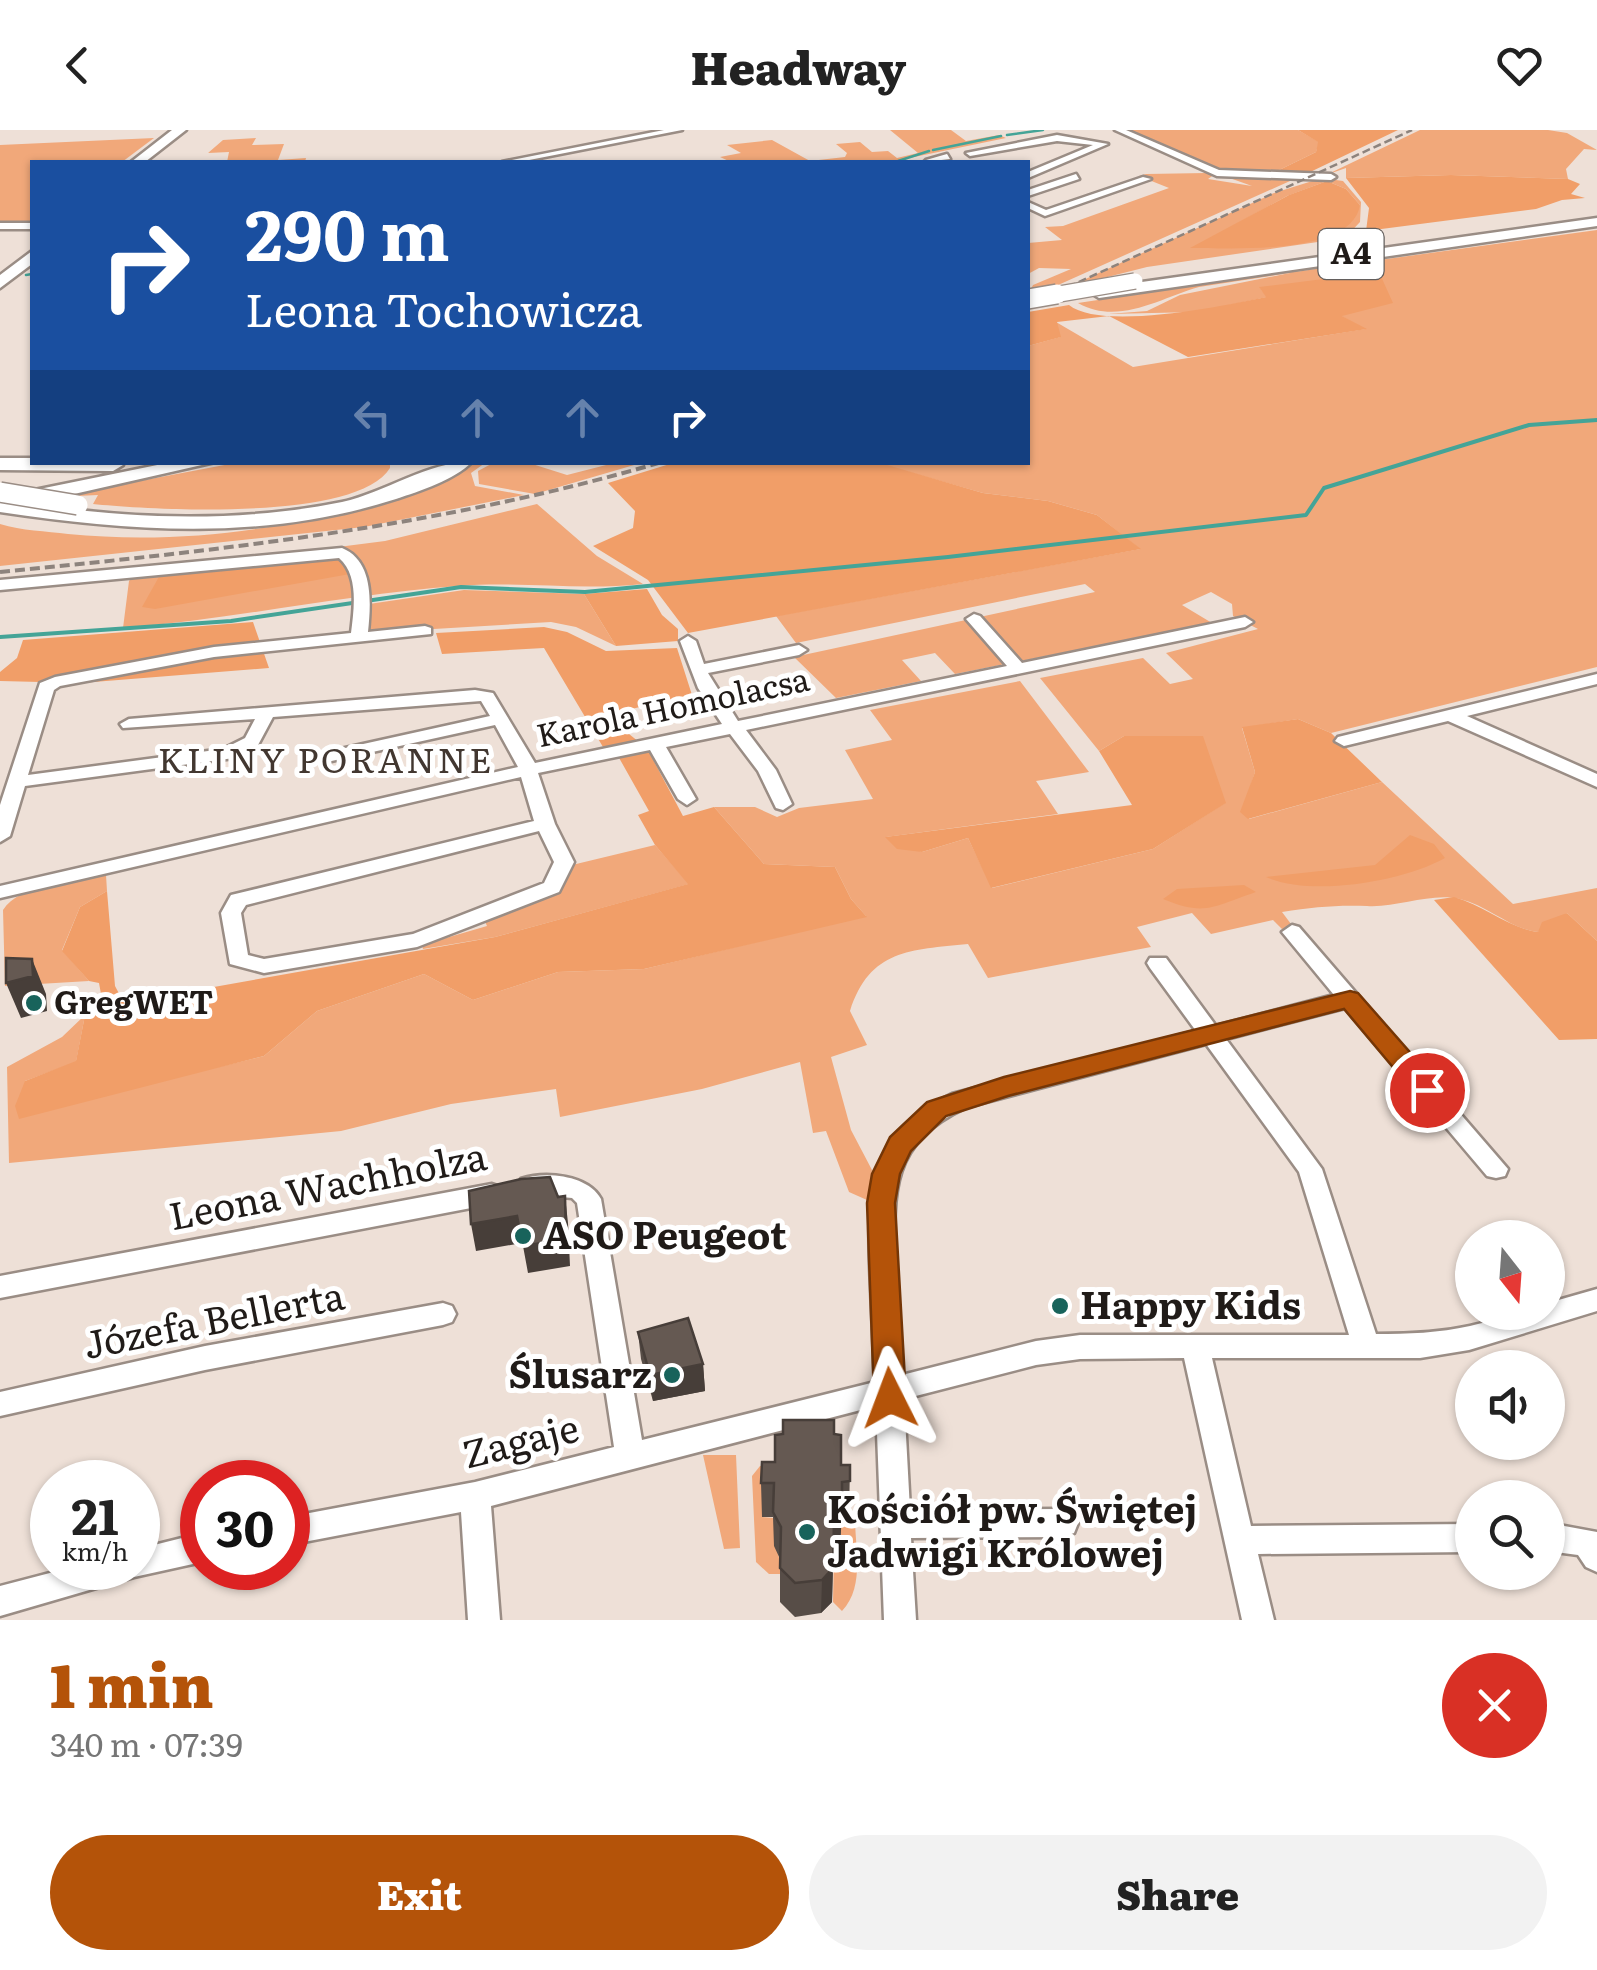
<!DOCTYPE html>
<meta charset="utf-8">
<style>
body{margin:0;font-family:Literata,serif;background:#f2f2f2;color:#222;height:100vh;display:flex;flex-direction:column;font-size:38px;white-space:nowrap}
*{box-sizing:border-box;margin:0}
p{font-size:32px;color:#767676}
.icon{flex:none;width:55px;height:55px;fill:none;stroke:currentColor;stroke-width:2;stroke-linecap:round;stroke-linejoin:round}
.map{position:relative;height:1490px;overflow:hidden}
.panel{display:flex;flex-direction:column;background:#fff;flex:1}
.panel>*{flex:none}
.hud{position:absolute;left:30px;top:30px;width:1000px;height:305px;border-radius:0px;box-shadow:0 2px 8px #0004;background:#1a4fa0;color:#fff;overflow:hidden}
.needle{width:65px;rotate:163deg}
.buttons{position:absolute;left:1455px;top:1090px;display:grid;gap:20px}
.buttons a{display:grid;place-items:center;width:110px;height:110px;border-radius:50%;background:#fff;box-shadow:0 2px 8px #0004;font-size:50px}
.speed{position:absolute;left:30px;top:1330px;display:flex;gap:20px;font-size:50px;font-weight:700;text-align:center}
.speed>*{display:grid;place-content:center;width:130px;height:130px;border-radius:50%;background:#fff;box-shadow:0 2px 8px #0004;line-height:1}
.speed small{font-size:25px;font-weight:400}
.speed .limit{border:15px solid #d22;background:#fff;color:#111}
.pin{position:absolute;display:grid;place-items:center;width:85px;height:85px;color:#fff;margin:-42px;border:5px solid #fff;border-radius:50%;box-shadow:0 2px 10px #0007}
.me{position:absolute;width:110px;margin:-55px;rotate:357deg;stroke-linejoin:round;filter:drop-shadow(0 0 8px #0008)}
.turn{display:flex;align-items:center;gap:35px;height:210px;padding:0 50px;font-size:45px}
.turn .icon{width:130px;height:130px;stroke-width:2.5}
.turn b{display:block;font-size:70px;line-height:85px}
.lanes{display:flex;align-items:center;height:95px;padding:0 50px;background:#0003;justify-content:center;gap:50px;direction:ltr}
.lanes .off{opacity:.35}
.round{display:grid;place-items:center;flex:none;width:105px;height:105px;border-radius:52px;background:#f2f2f2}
.summary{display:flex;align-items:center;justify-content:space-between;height:170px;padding:0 50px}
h1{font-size:60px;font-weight:800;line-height:75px;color:#b45309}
.primary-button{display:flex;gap:20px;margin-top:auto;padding:20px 50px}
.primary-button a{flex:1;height:115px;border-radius:60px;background:#b45309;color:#fff;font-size:40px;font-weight:800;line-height:115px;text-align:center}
.primary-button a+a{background:#f2f2f2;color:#222}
header{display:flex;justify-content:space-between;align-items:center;height:130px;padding:0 50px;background:#fff;font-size:45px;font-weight:800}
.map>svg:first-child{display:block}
.green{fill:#f1a87a;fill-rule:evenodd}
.forest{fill:#f19e68}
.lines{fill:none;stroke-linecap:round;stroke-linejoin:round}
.stream-far1{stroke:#44a497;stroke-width:2.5}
.stream{stroke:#44a497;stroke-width:4}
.minor-casing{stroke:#9a8d85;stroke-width:5}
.highway-casing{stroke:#9a8d85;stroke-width:5}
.minor{fill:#fff;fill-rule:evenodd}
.highway{fill:#fff;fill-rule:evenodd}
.rail-far1{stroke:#8d837d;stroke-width:2.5;stroke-dasharray:8 4;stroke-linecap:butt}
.rail{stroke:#8d837d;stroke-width:4;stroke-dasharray:10 5;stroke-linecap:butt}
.highway-bridge-far1-casing{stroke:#9a8d85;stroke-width:18;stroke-linecap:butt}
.highway-bridge-casing{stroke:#9a8d85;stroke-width:22;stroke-linecap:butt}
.highway-bridge-far1{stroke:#fff;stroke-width:15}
.highway-bridge{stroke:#fff;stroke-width:19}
.wall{fill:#574d47}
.shaded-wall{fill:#473e39}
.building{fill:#655952;stroke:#473e39;stroke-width:2.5}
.route{fill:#b45309;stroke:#753606;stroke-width:2.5}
.poi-dot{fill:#18635b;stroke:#fff;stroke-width:4}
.labels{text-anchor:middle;stroke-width:10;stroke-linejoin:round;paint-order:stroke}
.shield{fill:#fff;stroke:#635f5d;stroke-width:2.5}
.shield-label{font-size:30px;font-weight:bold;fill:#201b18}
.street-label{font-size:32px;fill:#201b18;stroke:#fff}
.poi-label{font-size:32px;font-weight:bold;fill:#201b18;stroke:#fff;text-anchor:start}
.neighbourhood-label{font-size:35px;letter-spacing:2.5px;fill:#423730;stroke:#fff}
.near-street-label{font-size:38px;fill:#201b18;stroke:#fff}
.near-poi-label{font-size:38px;font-weight:bold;fill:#201b18;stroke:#fff;text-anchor:start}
</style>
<header><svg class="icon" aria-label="back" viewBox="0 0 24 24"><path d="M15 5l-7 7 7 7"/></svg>Headway<svg class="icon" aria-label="heart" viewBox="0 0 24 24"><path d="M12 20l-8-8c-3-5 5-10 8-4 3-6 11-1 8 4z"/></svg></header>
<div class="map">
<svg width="1597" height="1490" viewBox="0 0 1597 1490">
<rect width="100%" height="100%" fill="#eee0d7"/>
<path class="green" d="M890 0H951L966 11 999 5 1006 8 890 32H731L720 27 741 23 727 15 772 10 810 31 845 27 847 23 836 14 860 12 872 22 888 21 897 28 918 23Z
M1124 0H1298L1319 12 1316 22 1271 44 1215 40Z
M1420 0H1548L1567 3 1597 20 1584 19 1566 39 1568 49 1451 45 1346 48V38L1326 45Z
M154 8 122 32H32V93L0 94V15Z
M256 8 252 15 284 14 278 30 306 28 305 32H227L229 22 208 23 223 10Z
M1207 43 1215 44 1208 49 1252 56 1224 46 1299 47 1047 160 1030 161 1033 155 1071 139 1039 138 1028 144V113L1062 110 1045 97 1063 96 1169 58 1139 46 1146 44Z
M1322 48 1343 51 1361 72 1360 92 1345 108 1147 137 1068 157 1274 63ZM1327 51 1346 59 1360 75 1331 108 1245 118H1193L1287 66Z
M1597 95 1199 157C1160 168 1118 196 1078 173Z
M1597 100V537L1331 603 1298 589 1242 598 1255 642 1245 673 1249 689 1382 652 1513 774 1597 758V811L1567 783 1538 802C1510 799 1489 776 1460 769 1431 762 1397 778 1367 776 1335 775 1314 777 1282 782L1294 798 1283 800 1273 790 1211 804 1192 783 1137 797 1151 817 988 848 968 814C910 820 870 819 850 881L867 915 831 927 851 1000 872 1040 867 1070 849 1062 826 1001 813 1003 800 932 702 959 560 987 556 959 451 974 341 1001 9 1033 7 937 62 907 85 885 76 932 25 951 156 952 264 926 317 881 424 844 473 870 558 842 644 839 866 786 851 769 835 737 764 734 714 677H755L777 687 799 678 873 669 845 620 892 610 870 580 1020 551 1089 642 1036 651 1058 684 886 707 922 722 968 708 992 758 1153 719 1225 673 1124 606 1099 621 1040 548 1143 528 1170 554 1193 549 1166 523 1258 499 1233 486 1232 474 1211 462 1182 475 1212 493 955 544 935 523 902 530 921 551 836 568 794 527 1095 462 1085 454 796 513 776 486 1140 419 1097 385 1048 371 983 363 877 333 1028 332V216L1060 207 1056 192 1133 237 1365 199 1341 186 1260 158 1267 167 1197 182 1108 184 1147 181 1180 165 1300 141Z
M235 333 390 332V338C357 392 151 380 93 374L98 365 55 367Z
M473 333H485L471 343 475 356 524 365 364 397 0 436V394C22 401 46 401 68 404 204 417 349 393 473 333Z
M493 333H529L567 345 614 333H641L535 364 479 354 478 341Z
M537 374 597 426 643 454C579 461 521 451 459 456 346 464 236 489 123 498L129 451 135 443 385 411Z
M464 460 584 464 616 516 576 497 551 492 366 503 369 474Z
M655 715 689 754 495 807 423 819 422 815 487 796 483 787 516 777 572 735Z
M106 745 107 761 80 777 62 820 89 851 5 856 3 780C20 753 77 752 106 745Z
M703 1325H736L740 1418 724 1419Z
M760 1336H768L762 1387 774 1388C773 1408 781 1425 780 1444H769L756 1432 752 1346Z
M841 1387 855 1388C855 1418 865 1457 842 1481L833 1472 834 1425 841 1418Z"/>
<path class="forest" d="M1298 0H1398L1306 44H1271L1316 22 1318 12Z
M1451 45 1568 49 1580 54 1571 64 1585 68 1562 70 1536 79 1366 101 1369 78 1346 48Z
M1327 51 1346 59 1360 75C1352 126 1231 118 1190 118L1289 65Z
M1379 142 1393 173 1342 186 1367 199 1188 227 1109 186 1057 192 1061 207 1028 216V182L1069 175C1101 201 1224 176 1266 167L1259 157Z
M877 332 983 363 1048 371 1097 385 1141 419 688 503 648 450 593 416 633 398 635 381 608 353 673 333Z
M341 425 350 444 155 479 142 477 160 445Z
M647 459 662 485 678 499V511L616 516 584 464Z
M253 492 269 538 81 553 0 551V542L17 528 23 510Z
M544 497 567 502 606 521 677 518 692 565 627 580 629 604 639 612 603 617 544 518 442 524 436 503Z
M1298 589 1331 603 1382 652 1248 689 1240 682 1255 642 1242 597Z
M1124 606H1203L1226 673 1153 719 991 758 968 708 922 722 897 719 885 707 1132 675 1099 621Z
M648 620 683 686 714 677 764 734 835 737 851 769 867 787 644 839 558 842 473 870 424 844 317 881 264 926 19 989 15 976 25 951 76 931 85 885 101 864 99 853 89 851 62 821 80 777 107 761 115 856 124 873 495 807 688 754 655 715 638 685 649 681 618 626Z
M1410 705 1434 714 1445 728C1402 752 1311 767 1266 747L1375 735Z
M1244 755 1256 762C1214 776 1206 787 1163 769L1177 759Z
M1454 767C1485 776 1511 799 1538 802L1542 792 1567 783 1597 811V909L1559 910 1434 770Z"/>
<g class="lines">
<path class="stream-far1" d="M1007 5 1043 0
M933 20 1001 6
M855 32 898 31 929 21
M26 145 32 144"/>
<path class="stream" d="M0 507 231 491 461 457 585 462 948 427 1306 385 1324 358 1529 295 1597 290"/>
<defs>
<path id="minor" d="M664 0H682L519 32H502Z
M1115 0H1126L1219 40 1331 44 1336 47 1331 50 1217 46Z
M1057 5 1108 14 1028 48V42L1093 15 1057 11 970 26 966 23Z
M947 24 950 29 924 32 926 30Z
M1076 44 1079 49 1028 66V60Z
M1143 47 1151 49 1045 86 1028 78V72L1046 80Z
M0 93H32V99H0Z
M342 418C374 431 371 473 368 502L425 496 431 498V504L214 527 60 556 54 560 28 645 223 619 245 608 255 589 123 598 120 594 129 589 475 560 493 563 535 633 722 594 698 558 680 511 688 506 696 511 704 534 799 515 807 520 799 525 708 543 738 591 1007 536 966 489 974 484 980 486 1022 533 1245 487 1253 492 1245 497 746 600 776 640 792 674 783 680 776 678 758 641 730 604 666 617 696 669 687 675 678 669 650 620 538 643 555 694 574 732 559 762 417 817 264 843 230 834 221 783 231 765 534 691 521 647 0 768V756L518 637 495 595 327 632 318 627 327 622 490 586 481 571 273 587 258 615 234 628 25 656 10 706 0 712V675L40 553 55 547 214 517 351 503C354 479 359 445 339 428L0 460V450ZM539 701 554 732 544 753 413 804 264 829 248 825 241 783 246 775Z
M1597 544V554L1467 586 1597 644V657L1448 591 1344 616 1335 611 1338 607Z
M1292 795 1299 797 1508 1039 1505 1046 1496 1048 1487 1046 1345 878 1226 909 1322 1039 1376 1204C1408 1204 1439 1203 1470 1196 1500 1189 1516 1182 1548 1182V1173L1597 1159V1181L1469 1220 1420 1228H1212L1251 1396 1472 1394V1422L1258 1424 1274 1490H1242L1184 1228 1080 1229 1036 1235 904 1269 910 1380 1063 1379 1074 1383 1078 1393 1074 1403 1063 1407 911 1408 916 1490H884L876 1276 491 1376 500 1490H468L461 1382 288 1415V1387L475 1352 614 1317 577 1073 572 1068 521 1063 518 1056 521 1049C546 1041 588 1045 601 1069L642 1310 875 1252C873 1213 872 1175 870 1136 867 1057 871 1001 952 964L1196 901 1150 838 1147 833 1150 828H1166L1216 896 1334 865 1282 802ZM1206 914 1299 1042 1349 1205H1080L1036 1211 902 1245C900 1208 898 1171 896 1135 892 1061 891 1012 967 977Z
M492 1054 501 1057 504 1064 501 1071 492 1074 0 1168V1146Z
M443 1173 452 1176 456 1184 452 1192 443 1195 205 1240 0 1286V1262L205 1216Z
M1548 1393 1597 1402V1442L1586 1437 1578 1425 1548 1421Z
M202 1403V1432L134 1447 0 1486V1456L69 1438H138V1419Z"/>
<path id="highway" d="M172 0H186L145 32H131Z
M1597 88V96L1099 168 1091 163 1099 158Z
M32 121V134L0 158V145Z
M0 328H32V332L123 335 113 341 0 340Z
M172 332H215L30 374C134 389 238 393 342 372 387 362 426 332 472 332 454 350 420 361 396 369 266 411 134 402 0 382V370L8 371 10 365Z"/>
</defs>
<use href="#minor" class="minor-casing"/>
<use href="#highway" class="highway-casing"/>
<use href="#minor" class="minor"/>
<use href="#highway" class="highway"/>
<path class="rail-far1" d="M1046 167 1412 0"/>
<path class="rail" d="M1028 175 1052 164
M0 442C224 420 445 396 662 332"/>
<defs>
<path id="highway-bridge-far1" d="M1042 167 1135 151"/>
<path id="highway-bridge" d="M1028 169 1057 164
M0 362 78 375"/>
</defs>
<use href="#highway-bridge-far1" class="highway-bridge-far1-casing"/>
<use href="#highway-bridge" class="highway-bridge-casing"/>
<use href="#highway-bridge-far1" class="highway-bridge-far1"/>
<use href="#highway-bridge" class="highway-bridge"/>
</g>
<path class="wall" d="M638 1202 703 1234 705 1261 653 1271 641 1229Z
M834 1304 841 1335H850L849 1386H841L840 1418 833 1424 832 1472 821 1483 795 1487 780 1472V1429L774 1416 773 1387H762L761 1353 775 1332Z"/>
<path class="shaded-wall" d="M32 829 46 864 47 881 21 888 6 853Z
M565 1066 568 1093 570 1136 528 1143 523 1116Z
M517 1086 522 1113 476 1121 471 1094Z
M703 1234 705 1261 653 1271 650 1245Z
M842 1383 840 1418 833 1425 834 1390Z
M833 1438 832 1472 821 1483 822 1450Z"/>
<path class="building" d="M6 828 32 829 33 846 6 853Z
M550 1047 558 1067 565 1066 566 1109 523 1116 517 1086 471 1094 469 1061 521 1049Z
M688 1188 703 1234 650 1245 638 1202Z
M783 1290H834V1304L841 1305V1335H850V1351L842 1352V1383L834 1390 833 1438 822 1450 795 1453 780 1438 781 1397 773 1382 774 1353H761L762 1332H775V1305L783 1304Z"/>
<path class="route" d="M1350 861 1358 863 1437 953 1441 960 1437 967H1418L1344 879 1008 966 946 986 911 1021 900 1044 895 1073 906 1268 902 1278 890 1282 879 1278 874 1268 867 1073 872 1044 890 1007 927 972 1004 947Z"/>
<g class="poi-dot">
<circle cx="34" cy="873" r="10"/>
<circle cx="523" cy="1106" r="10"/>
<circle cx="1060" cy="1176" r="10"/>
<circle cx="672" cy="1245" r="10"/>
<circle cx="807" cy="1402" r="10"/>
</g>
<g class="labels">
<rect class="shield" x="1318.5" y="99" width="65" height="50" rx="8"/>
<g class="shield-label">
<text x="1351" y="134">A4</text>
</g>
<g class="street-label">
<text transform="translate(673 578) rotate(-12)" y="11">Karola Homolacsa</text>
</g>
<g class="poi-label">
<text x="54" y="884">GregWET</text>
</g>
<g class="neighbourhood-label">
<text x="326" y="643">KLINY PORANNE</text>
</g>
<g class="near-street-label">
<text transform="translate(328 1057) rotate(-11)" y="13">Leona Wachholza</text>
<text transform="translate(214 1191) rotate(-11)" y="13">Józefa Bellerta</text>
<text transform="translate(521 1312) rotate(-14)" y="13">Zagaje</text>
</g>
<g class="near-poi-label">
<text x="543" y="1119">ASO Peugeot</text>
<text x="1080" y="1189">Happy Kids</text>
<text x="652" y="1258" text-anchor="end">Ślusarz</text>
<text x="827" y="1393">Kościół pw. Świętej<tspan x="827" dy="44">Jadwigi Królowej</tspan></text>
</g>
</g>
</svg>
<div class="buttons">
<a><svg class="needle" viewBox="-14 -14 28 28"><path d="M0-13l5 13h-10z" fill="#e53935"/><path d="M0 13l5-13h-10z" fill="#767676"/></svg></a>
<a><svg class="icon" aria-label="sound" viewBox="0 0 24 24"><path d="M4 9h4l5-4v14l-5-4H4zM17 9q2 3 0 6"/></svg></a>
<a><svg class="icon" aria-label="search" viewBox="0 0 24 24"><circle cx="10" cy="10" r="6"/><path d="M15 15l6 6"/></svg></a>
</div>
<div class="speed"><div>21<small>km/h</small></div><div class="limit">30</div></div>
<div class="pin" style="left:1427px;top:960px;background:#d93025"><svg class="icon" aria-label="arrive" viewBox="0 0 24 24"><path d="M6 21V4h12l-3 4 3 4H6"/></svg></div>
<svg class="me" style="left:890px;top:1268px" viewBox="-20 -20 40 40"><path d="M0-17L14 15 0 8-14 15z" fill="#b45309" stroke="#fff" stroke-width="4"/></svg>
<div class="hud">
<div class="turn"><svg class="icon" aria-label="right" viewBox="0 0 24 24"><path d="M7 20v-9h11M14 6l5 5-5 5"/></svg><div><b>290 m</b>Leona Tochowicza</div></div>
<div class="lanes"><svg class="icon off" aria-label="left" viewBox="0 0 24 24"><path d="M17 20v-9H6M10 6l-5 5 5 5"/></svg><svg class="icon off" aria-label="ahead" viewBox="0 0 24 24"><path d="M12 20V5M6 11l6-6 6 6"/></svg><svg class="icon off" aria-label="ahead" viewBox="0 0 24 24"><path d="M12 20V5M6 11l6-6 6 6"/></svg><svg class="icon" aria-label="right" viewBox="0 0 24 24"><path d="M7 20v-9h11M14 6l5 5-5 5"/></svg></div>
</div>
</div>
<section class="panel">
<div class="summary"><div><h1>1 min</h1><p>340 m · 07:39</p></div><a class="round" style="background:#d93025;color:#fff"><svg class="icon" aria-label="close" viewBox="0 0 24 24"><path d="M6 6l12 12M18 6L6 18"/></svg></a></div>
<div class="primary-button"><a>Exit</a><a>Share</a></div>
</section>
